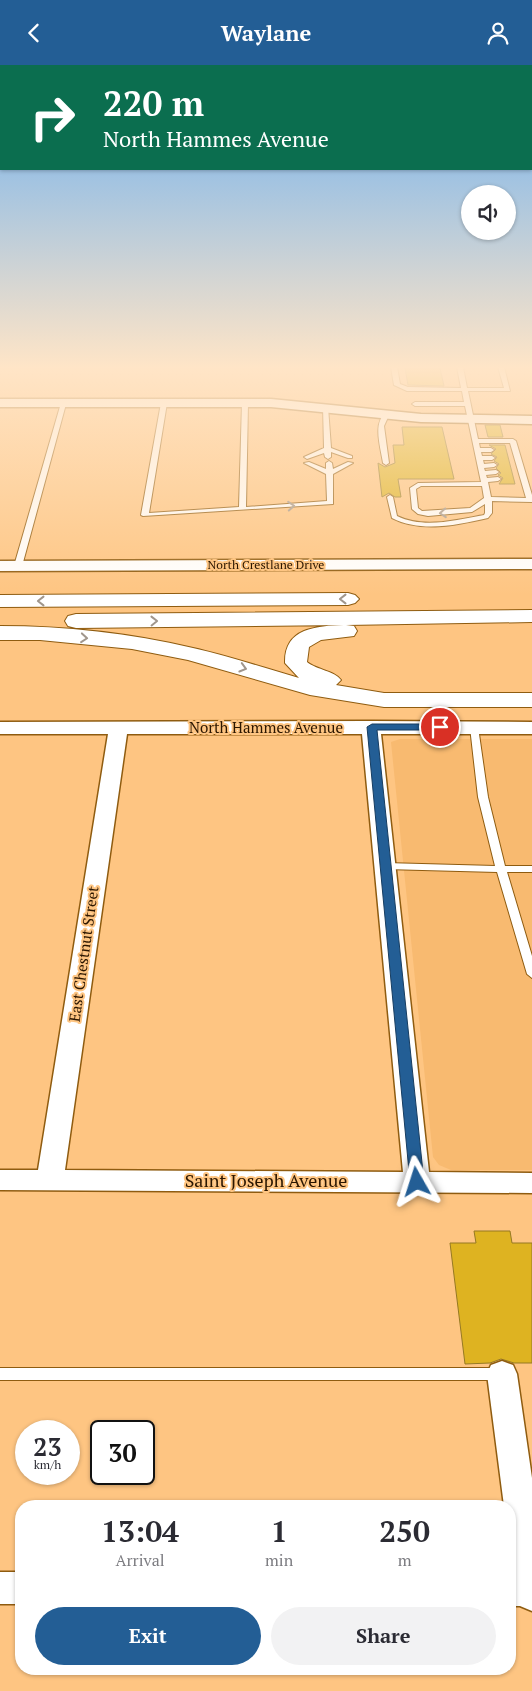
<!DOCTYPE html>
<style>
body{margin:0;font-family:"PT Serif",serif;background:#f2f2f3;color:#2b2b33;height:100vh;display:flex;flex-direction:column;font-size:19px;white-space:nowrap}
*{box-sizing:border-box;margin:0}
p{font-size:16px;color:#7c7c81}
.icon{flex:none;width:28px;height:28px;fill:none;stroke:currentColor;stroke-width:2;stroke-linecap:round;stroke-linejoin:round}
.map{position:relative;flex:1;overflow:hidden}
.sheet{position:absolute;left:15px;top:1435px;width:501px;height:175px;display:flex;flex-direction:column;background:#fff;border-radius:20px;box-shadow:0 1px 4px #0004}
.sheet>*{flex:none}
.banner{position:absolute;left:0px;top:0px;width:532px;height:105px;box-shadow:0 1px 4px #0004;background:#0b6e4f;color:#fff;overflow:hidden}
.buttons{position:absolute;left:461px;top:120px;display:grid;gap:10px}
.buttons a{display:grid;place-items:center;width:55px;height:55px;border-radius:50%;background:#fff;box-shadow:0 1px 4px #0004;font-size:25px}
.speed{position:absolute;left:15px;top:1355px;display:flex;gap:10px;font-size:25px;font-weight:700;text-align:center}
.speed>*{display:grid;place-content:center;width:65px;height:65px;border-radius:50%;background:#fff;box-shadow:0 1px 4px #0004;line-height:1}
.speed small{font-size:12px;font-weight:400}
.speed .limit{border:2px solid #111;border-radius:8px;background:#fff;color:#111}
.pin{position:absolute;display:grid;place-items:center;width:42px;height:42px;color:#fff;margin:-21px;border:2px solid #fff;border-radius:50%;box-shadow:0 1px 5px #0007}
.me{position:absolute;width:55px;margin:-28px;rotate:354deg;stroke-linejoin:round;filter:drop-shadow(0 0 4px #0008)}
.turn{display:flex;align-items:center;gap:18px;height:105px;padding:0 20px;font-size:22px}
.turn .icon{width:65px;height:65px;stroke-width:2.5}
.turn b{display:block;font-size:35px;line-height:42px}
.eta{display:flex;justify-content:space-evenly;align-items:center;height:85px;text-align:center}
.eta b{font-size:30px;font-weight:800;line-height:35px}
.cta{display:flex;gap:10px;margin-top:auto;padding:10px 20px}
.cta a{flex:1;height:58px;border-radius:30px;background:#235e95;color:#fff;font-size:20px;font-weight:800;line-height:58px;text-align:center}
.cta a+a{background:#f2f2f3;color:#2b2b33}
header{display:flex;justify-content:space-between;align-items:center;height:65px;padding:0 20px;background:#235e95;color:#fff;font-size:22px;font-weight:800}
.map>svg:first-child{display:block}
.built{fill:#f8ba70}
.building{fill:#deb321;stroke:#957923}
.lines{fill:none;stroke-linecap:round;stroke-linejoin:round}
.lane-casing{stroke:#8f5c10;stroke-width:2}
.street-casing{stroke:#8f5c10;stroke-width:3}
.highway-casing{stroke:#8f5c10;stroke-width:2}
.lane{fill:#fff;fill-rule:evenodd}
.street{fill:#fff;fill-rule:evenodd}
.highway{fill:#fff;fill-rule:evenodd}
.oneway{stroke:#a0968c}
.route{fill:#235e95;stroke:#173d61}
.labels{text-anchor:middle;stroke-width:4;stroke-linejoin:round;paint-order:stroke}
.far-street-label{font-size:12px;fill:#2b1600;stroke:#fec582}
.street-label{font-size:15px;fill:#2b1600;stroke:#fec582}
.near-street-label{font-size:18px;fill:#2b1600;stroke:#fec582}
</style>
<header><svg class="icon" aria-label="back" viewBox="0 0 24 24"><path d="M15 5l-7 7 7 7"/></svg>Waylane<svg class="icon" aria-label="person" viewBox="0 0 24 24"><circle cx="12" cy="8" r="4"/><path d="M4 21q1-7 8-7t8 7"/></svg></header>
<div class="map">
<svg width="532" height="1626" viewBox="0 0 532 1626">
<rect width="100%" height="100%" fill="#fec582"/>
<path class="built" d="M400 674H532V1105H451L439 1100 433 1092 391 677Z"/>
<path class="building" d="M405 303H440L444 321 408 320Z
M485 360H500L503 372H488Z
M402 362H442L454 414H398L401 432H395L389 428 382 432 378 398 385 402 395 398 393 380H404Z
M489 380H505L515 419H499L503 413 498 410 501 408 496 403 499 399 494 396 497 392 491 389 496 384Z
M474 1166H510L512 1178H532V1298H514L501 1294 490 1298 465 1299 450 1178H476Z"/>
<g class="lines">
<defs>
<path id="lane" d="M391 302H397L400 319 408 322 461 323 457 302H463L467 323H504L498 302H504L510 326H468L478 374H513L516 376 532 430V437L492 436V448L488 453C457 460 421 468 392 453L387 432 390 430 393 432 397 451C424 464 456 455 484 450L485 448V439L472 447 428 451 418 449 412 444 410 423 418 418 481 417 465 341H415L412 339 415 337H464L462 326H407L394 320ZM479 378H510L526 433 491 432 488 417 498 416 501 414 498 412 487 413 486 410 496 409 499 407 496 405 485 406 484 403 494 402 497 400 494 398 484 399 483 395H492L495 393 492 391H482L481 387H491L494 385 491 383H480ZM421 421H482L484 433 470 443 422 446 418 443 416 424Z
M164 336 167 338 149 448 239 442 242 338 245 336 248 338 246 442 327 436 326 409 304 398 309 397 326 404V398L329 396 332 398 333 404 348 397 353 398 333 409V439L143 451 141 450 161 338Z
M61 338 66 339 22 501 21 503H15L14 501Z
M323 341 328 342 331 383 352 391V393H348L331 387V392L328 394 325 392 324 388 307 394 304 392 324 383Z
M386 348 389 350 384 361 389 398 386 400 383 398C381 384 372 357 386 348Z
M474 659 478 662 488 732 505 801H532V807H507L532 891V913L527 909 497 807 385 804 380 801 385 798 495 801 478 732 470 662Z
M0 1303H499L504 1305 506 1309 504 1313 499 1315H0Z"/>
<path id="street" d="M0 334H271L421 349 532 351V359L421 357 271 342H0Z
M532 494V504L0 506V496Z
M371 656 532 657V669H381L429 1107 532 1108V1128L0 1125V1105H38L108 669H0V657ZM127 669H362L403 1107 65 1105Z
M502 1296 513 1300 517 1309 532 1413V1546L520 1541H510V1509H512L510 1490V1441H504L487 1309 491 1300Z
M0 1507H21V1539H0Z"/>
<path id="highway" d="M348 528 355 530 359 534 355 538 348 540 0 542V530Z
M532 545V557L346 560 354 561 357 566 354 571 321 575 309 582 307 597C317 605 335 606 341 615L336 620 384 628H532V642H384L310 630 188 595 132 584 40 575H0V561C65 561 130 568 193 583 229 591 264 603 299 613L285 598C284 563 316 561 344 560L76 563 68 561 65 556 68 551 76 549Z"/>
</defs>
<use href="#lane" class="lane-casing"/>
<use href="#street" class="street-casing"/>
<use href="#highway" class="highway-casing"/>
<use href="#lane" class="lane"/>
<use href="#street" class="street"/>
<use href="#highway" class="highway"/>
</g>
<defs><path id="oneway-chevron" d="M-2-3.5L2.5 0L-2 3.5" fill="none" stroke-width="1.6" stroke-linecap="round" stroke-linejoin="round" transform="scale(1.25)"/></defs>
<g class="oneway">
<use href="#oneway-chevron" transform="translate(291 441) rotate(-4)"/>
<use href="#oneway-chevron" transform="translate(443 448) rotate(176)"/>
<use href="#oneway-chevron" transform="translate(343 534) rotate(180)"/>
<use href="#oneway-chevron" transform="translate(41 536) rotate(180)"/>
<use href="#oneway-chevron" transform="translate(154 556) rotate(-1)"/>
<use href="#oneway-chevron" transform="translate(84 573) rotate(5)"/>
<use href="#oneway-chevron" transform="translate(243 603) rotate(16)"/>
</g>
<linearGradient id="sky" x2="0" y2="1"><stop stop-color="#6aaff1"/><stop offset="0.57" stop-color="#ffe5c7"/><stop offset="1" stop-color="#ffe5c7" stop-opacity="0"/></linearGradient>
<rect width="532" height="530" fill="url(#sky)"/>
<path class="route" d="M372 659H440L445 662 440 665H377L424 1117 422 1121 417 1123 412 1121 410 1117 367 662Z"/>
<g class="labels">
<g class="far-street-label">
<text x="266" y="504">North Crestlane Drive</text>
</g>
<g class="street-label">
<text x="266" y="668">North Hammes Avenue</text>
<text transform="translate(84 889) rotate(-82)" y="5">East Chestnut Street</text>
</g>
<g class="near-street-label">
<text x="266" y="1122">Saint Joseph Avenue</text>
</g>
</g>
</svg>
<div class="buttons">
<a><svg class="icon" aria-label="sound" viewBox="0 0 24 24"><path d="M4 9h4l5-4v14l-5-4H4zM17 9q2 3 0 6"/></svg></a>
</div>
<div class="speed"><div>23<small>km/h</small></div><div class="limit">30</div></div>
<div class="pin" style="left:440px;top:662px;background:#d93025"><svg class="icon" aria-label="arrive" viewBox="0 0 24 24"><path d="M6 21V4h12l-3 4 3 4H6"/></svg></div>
<svg class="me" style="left:417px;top:1117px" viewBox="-20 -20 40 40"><path d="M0-17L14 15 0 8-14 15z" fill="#235e95" stroke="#fff" stroke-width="4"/></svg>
<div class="banner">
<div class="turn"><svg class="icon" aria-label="right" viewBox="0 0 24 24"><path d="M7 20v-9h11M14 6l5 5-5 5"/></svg><div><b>220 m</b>North Hammes Avenue</div></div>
</div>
<section class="sheet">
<div class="eta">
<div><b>13:04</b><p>Arrival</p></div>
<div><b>1</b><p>min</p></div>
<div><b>250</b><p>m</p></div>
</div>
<div class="cta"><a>Exit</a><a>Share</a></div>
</section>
</div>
